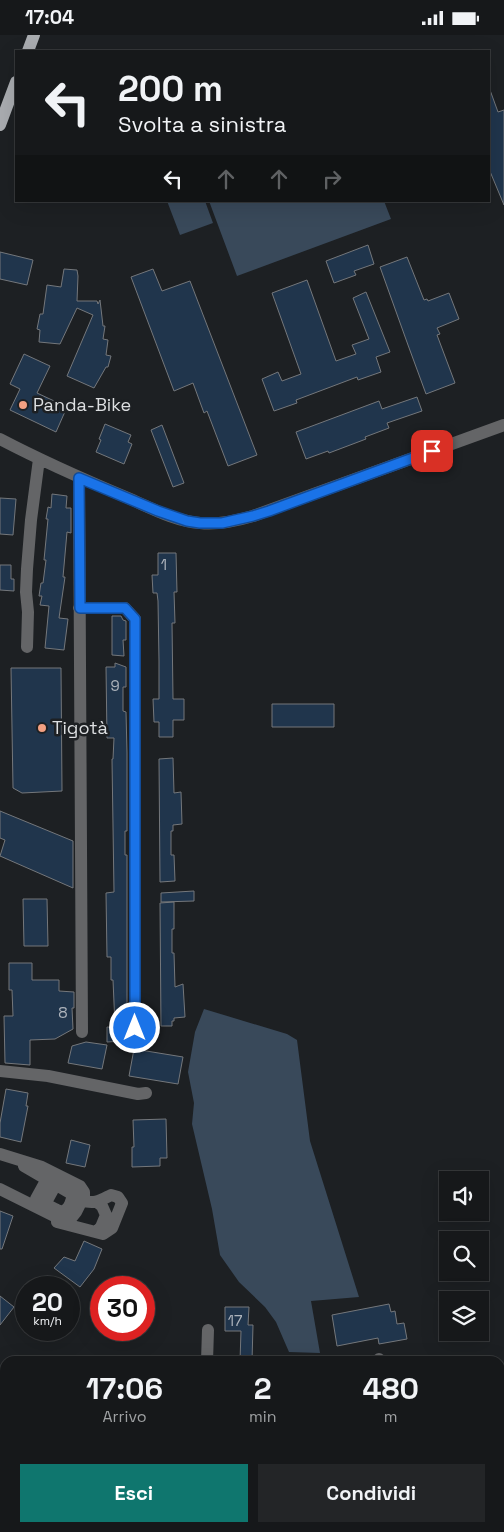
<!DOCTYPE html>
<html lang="it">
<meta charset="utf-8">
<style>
body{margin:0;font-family:"Space Grotesk",sans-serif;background:#232527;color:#f1f3f6;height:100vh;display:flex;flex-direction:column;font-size:19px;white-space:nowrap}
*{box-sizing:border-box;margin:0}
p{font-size:16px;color:#9ea0a2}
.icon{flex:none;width:28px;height:28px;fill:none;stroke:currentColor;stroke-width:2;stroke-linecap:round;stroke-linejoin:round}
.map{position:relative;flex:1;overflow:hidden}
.details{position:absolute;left:0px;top:1321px;width:505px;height:176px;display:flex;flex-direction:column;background:#16181a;border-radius:15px 15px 0 0;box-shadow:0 5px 20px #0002,0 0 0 1px #353739}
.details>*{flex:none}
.banner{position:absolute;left:15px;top:15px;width:475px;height:152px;border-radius:0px;box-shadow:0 5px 20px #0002,0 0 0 1px #353739;background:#16181a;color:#f1f3f6;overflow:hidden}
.buttons{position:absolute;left:439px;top:1136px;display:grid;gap:10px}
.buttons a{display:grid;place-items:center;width:50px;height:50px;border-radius:0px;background:#16181a;box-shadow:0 5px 20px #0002,0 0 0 1px #353739;font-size:25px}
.speed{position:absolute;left:15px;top:1241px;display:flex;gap:10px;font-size:25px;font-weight:700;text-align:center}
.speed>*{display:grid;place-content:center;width:65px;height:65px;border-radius:50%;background:#16181a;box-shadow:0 5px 20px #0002,0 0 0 1px #353739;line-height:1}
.speed small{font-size:12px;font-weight:400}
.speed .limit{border:8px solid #d22;background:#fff;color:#111}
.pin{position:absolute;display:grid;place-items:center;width:42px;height:42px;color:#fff;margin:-21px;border-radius:10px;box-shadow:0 2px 8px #0006}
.me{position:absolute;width:55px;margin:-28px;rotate:0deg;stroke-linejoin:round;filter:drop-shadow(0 0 4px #0008)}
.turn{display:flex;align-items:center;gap:18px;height:105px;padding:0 20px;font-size:22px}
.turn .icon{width:65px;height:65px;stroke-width:2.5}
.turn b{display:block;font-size:35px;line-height:42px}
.lanes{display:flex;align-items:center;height:48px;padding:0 20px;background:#0003;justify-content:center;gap:25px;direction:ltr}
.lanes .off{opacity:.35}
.eta{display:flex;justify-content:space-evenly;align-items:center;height:85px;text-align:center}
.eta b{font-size:30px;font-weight:600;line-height:35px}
.primary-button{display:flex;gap:10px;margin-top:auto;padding:10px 20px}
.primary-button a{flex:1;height:58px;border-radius:0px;background:#0f766e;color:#fff;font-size:20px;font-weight:600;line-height:58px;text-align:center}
.primary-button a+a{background:#232527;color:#f1f3f6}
.status{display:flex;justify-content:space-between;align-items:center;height:35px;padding:0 25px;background:#16181a;direction:ltr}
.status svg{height:14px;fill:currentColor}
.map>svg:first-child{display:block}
.green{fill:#39495a}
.building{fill:#20354c;stroke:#74777b}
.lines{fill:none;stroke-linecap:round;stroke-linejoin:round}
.minor{stroke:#646567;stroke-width:12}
.major{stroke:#a9acb0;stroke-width:12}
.route-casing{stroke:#114b97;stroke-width:12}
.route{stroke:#1a73e8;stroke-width:9}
.poi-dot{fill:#f3a082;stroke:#1d2023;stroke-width:2}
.labels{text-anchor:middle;stroke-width:5;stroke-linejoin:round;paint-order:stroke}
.number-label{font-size:15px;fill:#aeb4bc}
.poi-label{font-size:18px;fill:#dddfe1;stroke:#1d2023;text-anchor:start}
</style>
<div class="status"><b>17:04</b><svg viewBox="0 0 49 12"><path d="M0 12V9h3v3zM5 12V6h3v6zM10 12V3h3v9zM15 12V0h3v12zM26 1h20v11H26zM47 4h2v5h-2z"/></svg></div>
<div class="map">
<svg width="504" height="1497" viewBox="0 0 504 1497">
<rect width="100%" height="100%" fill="#1d2023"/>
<path class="green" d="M167 166H205L213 188 180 200Z
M209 166H384L391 184 237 241Z
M204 974 287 999 297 1005 310 1106 359 1262 311 1266 320 1318 289 1317 276 1287 265 1272 239 1247 220 1220 212 1174 192 1089 194 1068 188 1037 195 997Z"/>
<path class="building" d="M489 55H490L498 77 504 75V170L489 134Z
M368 210 374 229 354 236 356 240 334 248 326 226Z
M0 217 33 225 27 250 0 244Z
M407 222 424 265 427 264 428 266 449 258 459 284 437 293 440 299 437 300 455 348 426 359 408 310 380 232Z
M64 234 77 235 78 241 77 266H97L98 269 100 265 103 291H105L103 304 108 305 106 320 111 321 108 332H106L94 353 67 341 93 280 77 273 60 309 39 307 40 295 37 294 40 279H43L47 250 61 252Z
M153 234 162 256 190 246 257 420 228 431 207 376 204 378 193 348 174 356 131 242Z
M307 245 336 326 356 319 352 310 369 304 353 263 366 257 390 317 376 322 381 337 358 345 357 342 296 365 297 368 274 376 262 344 278 337 282 346 301 339 272 258Z
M24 319 50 331 37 358 67 372 56 397 10 375 20 354 10 349Z
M417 362 422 376 387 388 389 393 365 402 366 404 329 418 328 416 306 424 296 397 379 366 382 374Z
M105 389 131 400 128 407 132 409 124 429 96 417 101 405 99 404Z
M162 390 184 448 173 452 151 395Z
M52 459 67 461 66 473H71V498L67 497 63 542H65L59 583 68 584 64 615 45 613 49 571 40 570 42 561H39L41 548H43L46 525H44L48 484H46L48 472 51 473Z
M0 463 16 464 13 500 0 499Z
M158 518H176L177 557H174L175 588H172L173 664H184V685H173V702H159V687H154L153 664H159V626L158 566 157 558H153L152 540H158Z
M0 530H11V544H14V556L0 555Z
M112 581H121L123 585 126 586V605H123L124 621 112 620Z
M115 628 126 632V652H123V676L126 677 127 718V796H125V820H127V985L126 990H115L113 945H111V922H107L106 858 114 857 112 724H113L114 703H107L106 632H115Z
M11 633H61L62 756 22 758 13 753Z
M272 669H334V692H272Z
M173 723 174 758 181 757 182 789 173 790V796H171V820H174L175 846 160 847 159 724Z
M0 776 73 806V853L0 821 5 805 0 803Z
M194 856V866L161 867V858Z
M23 864H47L48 911H24Z
M174 867V894H172V918H174L175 952 183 949 185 982 174 983V986H172V991H161L160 868Z
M9 928H32V945H59V956L74 957V973H72L73 994 55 1004 30 1005V1030L5 1028 4 981H13L12 955H9Z
M107 992 121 993 122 1006 107 1007Z
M86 1007 107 1010 102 1034 68 1028 72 1011Z
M134 1014 183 1022 178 1049 129 1041Z
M6 1054 28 1058 26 1071H28L21 1107 0 1102V1088Z
M166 1084 167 1123H160V1131L132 1132V1112H134L133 1085Z
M71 1105 90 1110 85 1132 66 1128Z
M0 1176 13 1181 2 1214H0Z
M84 1206 102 1214 94 1234 80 1252 54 1233 64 1222 75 1226Z
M0 1261 14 1272 0 1290Z
M389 1269 391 1277 395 1276 397 1289 404 1288 407 1304 379 1309 378 1303 337 1311 332 1280Z
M225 1272H249L248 1290H253L252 1326H240L241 1296H225Z"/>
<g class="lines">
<path class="minor" d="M0 404C42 426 85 445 128 463 151 473 175 486 200 488 218 490 236 486 253 481L504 390
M79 443 82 997
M79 573H125L135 584V993
M27 612 28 577 26 557 27 534 31 485 39 424
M0 1036 48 1041 138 1059 146 1058
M0 1119 42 1132 80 1151 84 1157V1161L76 1177 72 1182 65 1183 54 1181 0 1154
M24 1131 72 1159C73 1164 69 1175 63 1176 59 1177 54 1173 51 1172
M36 1164 47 1144
M45 1169 56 1149
M57 1187 103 1199 112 1193 122 1168 118 1162 111 1160C101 1165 94 1170 82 1165
M96 1197 101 1192 106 1180 102 1171 97 1167
M379 1324V1326
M207 1326 208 1295
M500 1454H504
M118 1492 119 1497
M163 1492 164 1497
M2 1497 16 1492
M496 1497V1492"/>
<path class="major" d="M28 16 34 0
M0 90 16 47"/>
</g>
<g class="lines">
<defs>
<path id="route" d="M135 993V584L125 573H80L79 443 158 476 187 486 200 488H222L253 481 269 476 432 416"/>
</defs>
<use href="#route" class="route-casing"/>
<use href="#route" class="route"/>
</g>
<g class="poi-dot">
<circle cx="23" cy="370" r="5"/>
<circle cx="42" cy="693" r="5"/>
</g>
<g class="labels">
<g class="number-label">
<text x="164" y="535">1</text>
<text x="115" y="656">9</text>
<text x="63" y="983">8</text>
<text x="235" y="1291">17</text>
</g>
<g class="poi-label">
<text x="33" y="376">Panda-Bike</text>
<text x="52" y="699">Tigotà</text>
</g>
</g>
</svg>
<div class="buttons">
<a><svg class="icon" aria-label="sound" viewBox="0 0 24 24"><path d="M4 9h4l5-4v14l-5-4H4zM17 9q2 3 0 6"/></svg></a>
<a><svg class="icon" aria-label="search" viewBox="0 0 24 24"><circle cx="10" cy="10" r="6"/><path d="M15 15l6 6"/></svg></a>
<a><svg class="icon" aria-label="layers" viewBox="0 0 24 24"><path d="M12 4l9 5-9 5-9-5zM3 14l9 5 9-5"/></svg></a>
</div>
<div class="speed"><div>20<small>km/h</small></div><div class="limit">30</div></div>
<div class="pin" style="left:432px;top:416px;background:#d93025"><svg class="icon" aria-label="arrive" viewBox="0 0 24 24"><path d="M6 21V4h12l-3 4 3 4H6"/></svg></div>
<svg class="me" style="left:135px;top:993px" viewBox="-20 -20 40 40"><circle r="17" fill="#1a73e8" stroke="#fff" stroke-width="3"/><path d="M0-11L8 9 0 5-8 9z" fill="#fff"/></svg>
<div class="banner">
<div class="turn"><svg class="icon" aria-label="left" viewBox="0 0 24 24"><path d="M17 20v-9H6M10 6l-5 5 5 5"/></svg><div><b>200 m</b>Svolta a sinistra</div></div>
<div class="lanes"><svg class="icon" aria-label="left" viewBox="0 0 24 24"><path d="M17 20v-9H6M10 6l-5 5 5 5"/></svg><svg class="icon off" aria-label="ahead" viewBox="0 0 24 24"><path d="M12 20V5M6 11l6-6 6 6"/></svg><svg class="icon off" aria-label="ahead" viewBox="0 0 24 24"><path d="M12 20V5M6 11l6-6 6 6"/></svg><svg class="icon off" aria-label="right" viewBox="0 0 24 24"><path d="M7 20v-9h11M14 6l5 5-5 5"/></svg></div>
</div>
<section class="details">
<div class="eta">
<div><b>17:06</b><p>Arrivo</p></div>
<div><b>2</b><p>min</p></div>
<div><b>480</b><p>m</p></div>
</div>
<div class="primary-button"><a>Esci</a><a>Condividi</a></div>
</section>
</div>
